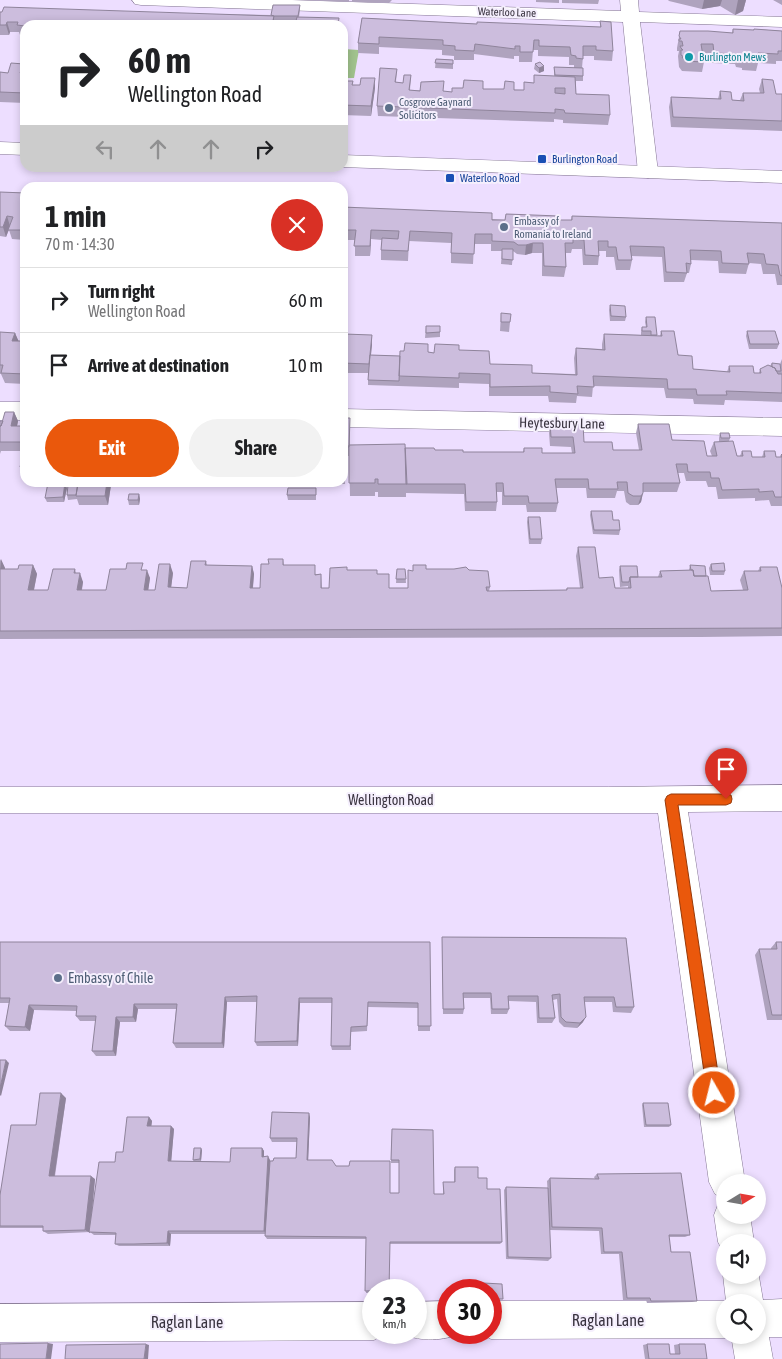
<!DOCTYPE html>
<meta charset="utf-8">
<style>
body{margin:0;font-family:"Asap Condensed",sans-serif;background:#f2f2f2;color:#202124;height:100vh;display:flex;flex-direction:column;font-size:19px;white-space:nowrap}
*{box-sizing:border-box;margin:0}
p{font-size:16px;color:#757577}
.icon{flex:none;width:28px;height:28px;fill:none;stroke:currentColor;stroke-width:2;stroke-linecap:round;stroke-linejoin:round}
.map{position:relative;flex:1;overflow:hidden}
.details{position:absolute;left:20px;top:182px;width:328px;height:305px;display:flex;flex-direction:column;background:#fff;border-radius:15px;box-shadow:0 2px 8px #0003}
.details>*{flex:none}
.banner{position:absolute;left:20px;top:20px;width:328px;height:152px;border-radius:15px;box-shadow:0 2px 8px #0003;background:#fff;color:#202124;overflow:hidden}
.needle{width:32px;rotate:79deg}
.buttons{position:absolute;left:716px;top:1174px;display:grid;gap:10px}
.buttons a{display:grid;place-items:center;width:50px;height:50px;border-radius:50%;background:#fff;box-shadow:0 2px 8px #0003;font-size:25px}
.speed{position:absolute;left:362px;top:1279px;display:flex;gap:10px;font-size:25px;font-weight:700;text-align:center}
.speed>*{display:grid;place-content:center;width:65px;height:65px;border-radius:50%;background:#fff;box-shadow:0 2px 8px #0003;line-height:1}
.speed small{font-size:12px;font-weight:400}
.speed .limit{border:8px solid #d22;background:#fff;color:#111}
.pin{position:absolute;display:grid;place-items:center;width:42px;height:42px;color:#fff;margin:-51px -21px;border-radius:50% 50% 50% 0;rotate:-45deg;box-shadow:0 0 5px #0007}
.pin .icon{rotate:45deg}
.me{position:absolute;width:55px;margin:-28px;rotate:352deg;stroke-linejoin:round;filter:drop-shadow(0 0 4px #0008)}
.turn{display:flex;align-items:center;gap:18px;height:105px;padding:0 25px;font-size:22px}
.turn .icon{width:65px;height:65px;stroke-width:2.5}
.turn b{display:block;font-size:35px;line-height:42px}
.lanes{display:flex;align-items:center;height:48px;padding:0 25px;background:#0003;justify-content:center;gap:25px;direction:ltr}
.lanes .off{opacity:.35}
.round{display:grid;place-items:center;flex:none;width:52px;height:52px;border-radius:26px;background:#f2f2f2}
.overview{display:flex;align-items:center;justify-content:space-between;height:85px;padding:0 25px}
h1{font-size:30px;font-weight:700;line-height:38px}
.primary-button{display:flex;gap:10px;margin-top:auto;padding:10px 25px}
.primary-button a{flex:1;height:58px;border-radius:30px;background:#ea580c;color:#fff;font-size:20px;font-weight:700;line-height:58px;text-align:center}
.primary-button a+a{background:#f2f2f2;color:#202124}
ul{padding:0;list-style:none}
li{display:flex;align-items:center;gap:15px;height:65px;padding:0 25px;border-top:1px solid #e0e0e0}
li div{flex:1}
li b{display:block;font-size:19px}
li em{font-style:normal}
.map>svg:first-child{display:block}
.green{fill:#a1c38d}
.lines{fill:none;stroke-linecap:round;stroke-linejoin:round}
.minor-casing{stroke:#847693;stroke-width:1}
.tertiary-casing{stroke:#847693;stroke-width:1}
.minor{fill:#fff;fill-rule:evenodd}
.tertiary{fill:#fff;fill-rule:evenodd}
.wall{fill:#afa3be}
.shaded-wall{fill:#8f849b}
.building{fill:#ccbddd;stroke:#8f849b;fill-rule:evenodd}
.route{fill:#ea580c;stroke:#983908}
.culture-dot{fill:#0f9aa8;stroke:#f5effd;stroke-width:2}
.service-dot{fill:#5c6f8a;stroke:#f5effd;stroke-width:2}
.transit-dot{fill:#1a4fb4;stroke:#f5effd;stroke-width:2}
.labels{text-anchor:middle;stroke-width:4;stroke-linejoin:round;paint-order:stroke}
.far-street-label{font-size:11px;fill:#39333f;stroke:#f5effd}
.far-culture-label{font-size:11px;fill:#0d838f;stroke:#f5effd;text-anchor:start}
.far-service-label{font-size:11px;fill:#4e5e75;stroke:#f5effd;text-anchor:start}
.far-transit-label{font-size:11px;fill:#164399;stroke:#f5effd;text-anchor:start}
.street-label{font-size:14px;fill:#39333f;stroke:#f5effd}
.service-label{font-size:14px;fill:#4e5e75;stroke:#f5effd;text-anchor:start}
.near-street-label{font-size:16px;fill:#39333f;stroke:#f5effd}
</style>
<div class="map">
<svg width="782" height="1359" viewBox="0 0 782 1359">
<rect width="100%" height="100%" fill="#eddeff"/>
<path class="green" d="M343 49 359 50 354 78H343Z"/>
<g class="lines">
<defs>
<path id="minor" d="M132 0H293L621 11 620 0H638L639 12 782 17V27L640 22 658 172 655 176 648 178 641 176 638 172 623 22 141 5 135 4Z
M0 402H25V420H0Z
M342 409 782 418V436L342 427Z
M782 785V811L688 812 745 1182H725V1199L715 1194 709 1182 658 813H0V787H608Z
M725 1200V1215H750L754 1242H725V1255L718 1242 714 1215 719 1202Z
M725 1270V1275H758V1271L763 1300 782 1299V1337H769L773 1359H735L731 1335H758V1302H725V1335H731L725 1338 491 1339 478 1332H491V1301H726L723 1275Z
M449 1301V1332L462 1333C443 1341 422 1342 403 1334L402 1332H416V1302Z
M374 1302V1332H388L374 1340 0 1342V1304Z"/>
<path id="tertiary" d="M0 142 25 143V155L0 154Z
M342 155 782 171V183L342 167Z"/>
</defs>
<use href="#minor" class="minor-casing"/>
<use href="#tertiary" class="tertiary-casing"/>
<use href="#minor" class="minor"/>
<use href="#tertiary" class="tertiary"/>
</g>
<path class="wall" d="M292 0H349V2Z
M352 0H392L389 3 352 2Z
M536 0H559V3L536 2Z
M562 0H599L598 4 562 3Z
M668 0H746L743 11 735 15 720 6 702 9 669 1Z
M773 0H782V5Z
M300 5V10L299 17 296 21H274V25H25V35H20L19 32H10L9 35H0V12L271 15Z
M362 18 477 24 600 27V21L613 51 612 61 594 60V56H583L582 68 583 76V81H576V94L610 115 608 125 563 123V120L554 119V122L378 116 377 106 397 69 396 82 403 83 411 75 410 90 452 92 483 89 524 90V82L534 83V75L554 76V67L574 68V65H569V57L538 56V50H533L532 62H519V56H514V59L474 54V60H454V56L442 55V50L379 47V54L358 53V43Z
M733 29 753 30 754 29 782 31V61H776V64L758 63 756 71 742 70V68L736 67 735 64 712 63 711 54H703L704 62 702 72 682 71 679 67 678 56 679 51H677V48L680 31 732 33Z
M436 59 453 60V69L435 68Z
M24 64 25 69V103L0 102V72L8 73Z
M535 64 544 71 539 73 534 69Z
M342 75 345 81 353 85 375 88 371 116 342 115Z
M762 79 776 94H782V131L671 127 669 107 671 97 718 99 720 91 732 100H740L743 93H760L759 89Z
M0 192 25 193V240L12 239 9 230 6 237 0 236Z
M342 207 505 220 506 214 559 220H571L572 216 782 223V285H777L775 274H763L761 264 749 263 746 274 719 273 718 261 691 260V264L689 273H687L684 282H664L662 257 631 256 632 260 630 270H616L614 257H606V251H599V256L598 265H583L582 249H572L571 253H566V267L564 277 542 276V253H532L525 255 517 254 513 251 512 265 501 264 502 251H491V244H474L473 264 451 263V243L409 241 408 261 381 260V250L382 240 371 239 370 256H355V240H342Z
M610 305 626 317 625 321H610L609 310Z
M501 313 510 322 509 332 500 331Z
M646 317 657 335V336H660L661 331 678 355 693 369 727 372 729 366 754 373H759L760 369 770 366 772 363 780 364 782 359V402L725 400 724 405 694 404 693 399 666 398 664 388 593 386 592 397 577 396 576 403 549 402 548 396H489V384L459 383V388L368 385V373H342V342L372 335 371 355 400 356 428 352 434 353 459 350 490 364 532 373 575 374 574 358 576 348 602 349V344L604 334 641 335V332L642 327H646L645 322Z
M426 326H440V337L425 338Z
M747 331 779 344 777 349H749L746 336Z
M0 332 15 333 18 341H25V384L5 383 1 374H0Z
M14 412 18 421 17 426H25V476H24L20 467 24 451H1L0 454V421H3Z
M342 418H350V445L463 452H523L524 448 542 453H572L571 447 550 446 549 433 550 423 584 442 613 450H639L636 433 638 424 672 440 707 456H712L710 451 714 442H719V438L720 433 730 438 729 441 737 456H740L742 451 752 457H762L764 451 776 457H780L781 455 782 454V506H771L769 500 755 501V498L718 499 716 487H708L706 481H686L684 473H678L680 483 677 492H643L641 502 638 505H630L626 502 624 491H617L615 498H587L586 488H556L558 503 556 512H527L526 505H502V492H497V502L496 511H465L464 494 406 493V497H378V492H375V496H350L349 456H342Z
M342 472H344L345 484H328V482H342Z
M78 482H140V485H111L108 505H79L77 499 68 500 67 495 78 484Z
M67 488 64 502H47L45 498Z
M316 488V500H288L287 495Z
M139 494 140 499 139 505H129L128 500Z
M591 511 613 520 620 530 619 535 593 534 590 515Z
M528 517 542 539 541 544H529L527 522Z
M578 547 599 578 615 588H628V586L620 587 619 570 620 566 638 577H658L660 571 689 570 690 565 706 576 711 591 743 590 740 580 744 571H758L760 567 782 588V636L700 637 0 639V559L5 568V569H18L33 565 37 574 34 590H48L75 569 76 573 83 582 82 590H106L145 570 150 578 148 590H155L173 573 171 587 187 588 206 561 207 565 252 566 254 574 253 588H260L269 564 283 559 284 565 316 574H321L322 588H329L347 567V570L377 574 389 588H408L413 571V565L426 569 469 570 490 587 489 591 566 590 567 588H580L576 556Z
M711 564 725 571 724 575H710L709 568Z
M397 569H405L406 583H396Z
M442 937 626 938 634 1007 631 1013 613 1012 612 1002H585L583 1022 577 1028 564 1027 559 1022 557 999 553 1000 555 1018 552 1023H537L536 1002 509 1001V1009L507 1014H491L490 998H464V1009L463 1014H443L442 943Z
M0 942H430V1031H418V1008L368 1007 367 1031 351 1032V1050H332L331 1046 332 1003H300L298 1046H257L255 1042 257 1002H227L224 1048H176L173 1043 176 1009H138L136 1022H120L116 1056H96L92 1051 96 1021H80L76 1016V1011L34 1010 30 1031H10L5 1026 9 1003H0Z
M776 942H782V1020H767L755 955 759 949H771V948Z
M66 1098 55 1176 95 1179 91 1220 115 1162 149 1117 152 1121 151 1126H171L174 1129 171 1161H194L193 1160 202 1150 201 1161 230 1162 262 1148 264 1151V1157L270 1160V1161L296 1158 297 1142H272L270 1138 310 1117 308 1160 336 1166 390 1193H399V1163H391L392 1129 434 1194H443V1182H454V1170L455 1167 478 1178 487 1189 502 1242 500 1244H390L374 1290V1293H366V1239H267L265 1236V1234H171L170 1246H119L115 1244 116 1235H94L90 1232 48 1234 43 1231V1228H0V1195L36 1125Z
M643 1103 671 1125 669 1127H644L642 1105Z
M597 1174 690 1235 685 1237H669L671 1252 697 1301 692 1302 647 1303 646 1300H623L619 1254H601L599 1231 550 1230 547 1181 550 1178 595 1179 594 1177Z
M506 1187 551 1258 548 1261 506 1259 504 1190Z
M647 1344 670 1354H675L674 1345 679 1344 707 1359H645L643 1345Z"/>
<path class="shaded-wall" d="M704 0H722L720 6 702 9Z
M738 0H746L743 11 735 15Z
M274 16V25H272Z
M7 22 10 32 9 35 6 25Z
M24 64 25 69V77L20 73Z
M544 66V71L539 73V68Z
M375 78V88L371 116V106Z
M7 216 10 226 6 237 3 227Z
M371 230V239L370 256V246Z
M533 243 532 253 525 255 526 245Z
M15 333 19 342 12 341Z
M372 335V345L369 373V364Z
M14 412 18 421 15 436 11 426Z
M107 482H110L111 485 108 505 105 496Z
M65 483 67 488 64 502 63 497Z
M643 493 641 502 638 505 641 496Z
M139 494 140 499 139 505 138 500Z
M1 559 5 568 3 578 0 572Z
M170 564 173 573 170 596 168 587Z
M33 565 37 574 32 599 28 590Z
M252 566 254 574 252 596 250 588Z
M147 570 150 578 147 599 144 590Z
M80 573 83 582 80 599 77 590Z
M225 997 227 1002 224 1048 222 1043Z
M299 998 300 1003 298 1046 297 1041Z
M134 1004 138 1009 136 1022 133 1017Z
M29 1005 34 1010 30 1031 25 1027Z
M116 1017 120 1022 116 1056 113 1051Z
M586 1017 583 1022 577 1028 580 1023Z
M6 1060 9 1063 1 1096 0 1095V1088Z
M61 1093 66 1098 54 1179 49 1176Z
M309 1113 310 1117 308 1164 307 1160Z
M149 1117 152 1121 151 1129 147 1126Z
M171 1126 174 1129 171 1164 168 1161Z
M201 1148 202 1150 201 1161 200 1159Z
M262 1148 264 1151V1160L262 1157Z
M268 1156 270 1160 266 1234 264 1231Z
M91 1176 95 1179 90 1233 85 1230Z
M168 1231 171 1234 170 1246 167 1243Z
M48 1343 53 1344 51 1359H46Z
M146 1344 149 1345 148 1359H144Z"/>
<path class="building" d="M273 5H300L298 16H274L271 15Z
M4 7 274 16 272 25H25V26L17 25 18 22H7L6 25H0V12H2Z
M297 17 339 18 338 25H295Z
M362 18 477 24V22L601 27 600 21 611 22 613 51 596 50V46H583V59L576 58V56L571 55 570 47 539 46V40H534L533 52H520V46H515V49L475 44 474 51 455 50V46L443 45V40L379 37V44L358 43Z
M733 29 754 30V29L782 31V51H778V54L758 53 759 61 744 60V58L738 57V54L714 53 713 44H701L704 62 685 61 682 57H684L681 55V50H683L681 48 680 46H683L682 41H679V39H681L679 36 680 31H708L733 33Z
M436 59 453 60V64L435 63Z
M540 62 544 66 539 68 535 64Z
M11 63 24 64 20 73H25V93L0 92V72L8 73Z
M554 67 583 68V76L555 75Z
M380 68 397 69 395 82 403 83 404 75H411L409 90 420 91 421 82 444 81 443 91 452 92V88H463L464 80 483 81V89H504L505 81 514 82V90H524V82L534 83V75L575 77 576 94 609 95 610 115 565 113 564 110 555 109V113L377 106ZM555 88H565V94L555 93Z
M342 75H345L344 81H353L352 85H360L361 78H375L371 106 342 105Z
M762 79 773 80 776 94H782V121L673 117 671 97 721 99 720 91 731 92 732 100 744 101 743 93H764Z
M0 192 25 193V230H8L13 217 7 216 3 227H0Z
M342 207 492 213V220H505L506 214 559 216V220H572V216L782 223V276L780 275 778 265 766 264 764 254 747 253 749 264 722 263 721 251 690 250 691 264 686 263 687 273 666 272 664 247 630 246 632 260H618L616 247H608V241H598L599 256 585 255 584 240 573 239V243H565L566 267 544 266 543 243H533L526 245H518L514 242 492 241V234H475L474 254 451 253 452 233 410 231 408 251 381 250 382 238 398 239 399 231 371 230 370 246H354L356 230H342Z
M502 249H513V260L502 259Z
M610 305 625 306 626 317 611 316Z
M501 313 511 314 510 322H501Z
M646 317H655L657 335H651V331H642V327H647Z
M426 326H440V332L426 333Z
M661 331H674L678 355 692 356 693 369 730 372 729 366H753L754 373H761L760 369 768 365 775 368 778 374H782V393L726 391 727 395H697L696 389H668L667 379 593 376 594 387 577 386 578 394 550 392V386L490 387V374L459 373V378L399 376 400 351H404L405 343 428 344V352L434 353 435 344 459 345V350L489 351 490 364 532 365V373L577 375 576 348 605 350 604 334 662 336Z
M747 331H775L779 344H750Z
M0 332 15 333 12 341H25V374L1 373 3 365H0Z
M344 334 372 335 369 364 342 363V342H343Z
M370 355 400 356 399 381 368 380Z
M772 363 780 364 781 371H776L775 368 772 367Z
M5 412H14L11 426H25V442H0V426H1Z
M342 418H350L349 447H342Z
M0 421H3L1 426H0Z
M550 423 583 424 584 442H612L613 450H642L638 424H669L672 440 704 441 707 456H717L714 442 733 441 737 456H743L742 451H751L752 457H765L764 451H775L776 457H782L781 455 782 454V497H775L773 491 759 492V489L722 490 719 478H711L710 472H688L687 464H676L680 483H643V493L641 496H633L628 493 627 482H617L618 489H589L588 479H555L558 503H529L528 496H504L503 483H496L497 502H466L465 484H406L405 448H434L435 450H463V452H524V448H542V453H575L573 437H551Z
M720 433H729L730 438H721Z
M405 444 407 484H378V479H375V483H349V445Z
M25 448V467H20Z
M342 472H344V479H342Z
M78 482H107L105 496H76Z
M48 483H65L63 497 45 498Z
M78 484 76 495H67L68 485Z
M288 488H316V495H287Z
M129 494H139L138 500H128Z
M591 511H612L613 520H619L620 530H594Z
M528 517H540L542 539H530Z
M578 547H595L599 578 613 577 615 588H631L630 577H662L660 571 693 570 694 576H708L711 591 748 590 744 571H761L760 567H777L782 588V628L0 631V569H18L19 565H33L28 590H48L53 569H75L74 573H80L77 590H106L110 569H126L127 563H143L141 570H147L144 590H155L159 564H170L168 587 187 588 191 561H206L205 565 252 566 250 588H260L261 564H269L268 559H283V565H315V575L321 574V588H329L330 568 347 567V570H377V574H389V588H408V570L413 571V565H426V569H454L466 567 469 570 488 571 490 587H486L487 591 567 590V588H583Z
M724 563 725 571H712L711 564Z
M690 565 705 566 706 576H694L693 570H691Z
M620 566H637L638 577H630L629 582H622Z
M397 569H405L406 579H396Z
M442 937 626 938 634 1007H616L614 997H584L586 1017 580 1023 566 1022 561 1017 560 994 552 995 555 1018H539L538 996H508L509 1009H492L491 993H463L464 1009H443Z
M0 942H430L431 1026H418V1003L368 1002 367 1026 351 1027 350 1046H331L332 998H299L297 1041 255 1042 257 996 225 997 222 1043H173L177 1004H134L133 1017H116L113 1051H92L96 1016H76L77 1006 29 1005 25 1027 5 1026 10 998H0Z
M776 942H782V1015H772L759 949H777Z
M0 1060H6L0 1088Z
M40 1093H61L49 1176H91L85 1230 43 1231V1226H0V1195L11 1125H36Z
M643 1103H668L671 1125H646Z
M272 1112 309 1113 307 1160H332L336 1166H349L350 1161H390V1193H399V1160H391L392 1129 433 1130 434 1194H444L443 1182H455V1167H478V1178H487V1189H500L502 1242H390L389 1290 365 1291 366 1237 265 1236 270 1161H273L274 1158H296L297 1138H270Z
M127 1117H149L147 1126H171L168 1161 230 1162 231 1148H262V1157L268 1156 264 1231H168L167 1243 134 1244H115L116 1233 89 1232 99 1162H115L116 1152H123Z
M194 1148H201L200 1159 193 1160Z
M681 1173 690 1235H669L671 1252H690L697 1301H651L650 1298H627L622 1252H604L602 1228 552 1227 550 1178 599 1179 597 1174Z
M506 1187 548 1188 551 1258 508 1257Z
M483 1283 502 1284 503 1299H491V1290H484Z
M48 1343 46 1359H0V1344Z
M146 1344 144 1359H65L66 1345Z
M647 1344H669L670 1354H680L679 1344H705L707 1359H649Z"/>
<path class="route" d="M671 794H726L731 795 732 799 731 803 726 805H678L721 1093 719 1098 714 1100 709 1098 707 1093 665 800 667 796Z"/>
<circle class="culture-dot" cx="689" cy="57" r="5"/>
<g class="service-dot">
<circle cx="389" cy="108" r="5"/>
<circle cx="504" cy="227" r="5"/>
<circle cx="58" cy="978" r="5"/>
</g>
<g class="transit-dot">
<rect x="537" y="154" width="10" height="10" rx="2.5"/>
<rect x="445" y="173" width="10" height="10" rx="2.5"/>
</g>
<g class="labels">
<g class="far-street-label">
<text transform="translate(507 12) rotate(2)" y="4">Waterloo Lane</text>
</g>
<g class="far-culture-label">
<text x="699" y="61">Burlington Mews</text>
</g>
<g class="far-service-label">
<text x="399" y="106">Cosgrove Gaynard<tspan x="399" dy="13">Solicitors</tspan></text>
<text x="514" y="225">Embassy of<tspan x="514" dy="13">Romania to Ireland</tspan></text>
</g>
<g class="far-transit-label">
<text x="552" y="163">Burlington Road</text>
<text x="460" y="182">Waterloo Road</text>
</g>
<g class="street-label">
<text transform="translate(562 423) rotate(1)" y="5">Heytesbury Lane</text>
<text x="391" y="805">Wellington Road</text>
</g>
<g class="service-label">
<text x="68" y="983">Embassy of Chile</text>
</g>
<g class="near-street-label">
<text x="608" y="1326">Raglan Lane</text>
<text x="187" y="1328">Raglan Lane</text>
</g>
</g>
</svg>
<div class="buttons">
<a><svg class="needle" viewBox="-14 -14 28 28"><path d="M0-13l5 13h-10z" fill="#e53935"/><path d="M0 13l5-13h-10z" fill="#757577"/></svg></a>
<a><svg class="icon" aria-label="sound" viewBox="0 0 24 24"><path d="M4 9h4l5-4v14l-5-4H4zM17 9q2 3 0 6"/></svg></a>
<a><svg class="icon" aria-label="search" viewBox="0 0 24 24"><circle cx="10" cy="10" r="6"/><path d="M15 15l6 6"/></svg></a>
</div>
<div class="speed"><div>23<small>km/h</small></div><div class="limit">30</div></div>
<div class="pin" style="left:726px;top:799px;background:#d93025"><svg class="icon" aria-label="arrive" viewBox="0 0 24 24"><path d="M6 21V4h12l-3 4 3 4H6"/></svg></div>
<svg class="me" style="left:714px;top:1093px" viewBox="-20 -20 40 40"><circle r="17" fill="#ea580c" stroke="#fff" stroke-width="3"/><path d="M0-11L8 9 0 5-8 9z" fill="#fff"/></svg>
<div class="banner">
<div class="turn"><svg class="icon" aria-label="right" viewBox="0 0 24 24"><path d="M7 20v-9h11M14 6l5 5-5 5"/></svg><div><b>60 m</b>Wellington Road</div></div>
<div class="lanes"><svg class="icon off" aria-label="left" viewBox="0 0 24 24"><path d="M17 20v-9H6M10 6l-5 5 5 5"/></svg><svg class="icon off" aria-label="ahead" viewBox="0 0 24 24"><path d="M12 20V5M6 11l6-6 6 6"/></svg><svg class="icon off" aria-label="ahead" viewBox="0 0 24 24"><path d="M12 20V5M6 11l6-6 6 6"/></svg><svg class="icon" aria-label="right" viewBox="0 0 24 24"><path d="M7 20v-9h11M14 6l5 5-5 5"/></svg></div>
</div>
<section class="details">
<div class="overview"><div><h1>1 min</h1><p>70 m · 14:30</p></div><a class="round" style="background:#d93025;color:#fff"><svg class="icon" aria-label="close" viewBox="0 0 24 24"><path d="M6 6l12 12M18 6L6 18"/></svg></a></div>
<ul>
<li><svg class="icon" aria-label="right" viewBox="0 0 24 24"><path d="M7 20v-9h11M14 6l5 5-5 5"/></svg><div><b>Turn right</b><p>Wellington Road</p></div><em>60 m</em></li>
<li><svg class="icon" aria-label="arrive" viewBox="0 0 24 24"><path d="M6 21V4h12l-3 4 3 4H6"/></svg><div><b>Arrive at destination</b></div><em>10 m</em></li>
</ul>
<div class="primary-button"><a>Exit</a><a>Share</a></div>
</section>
</div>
